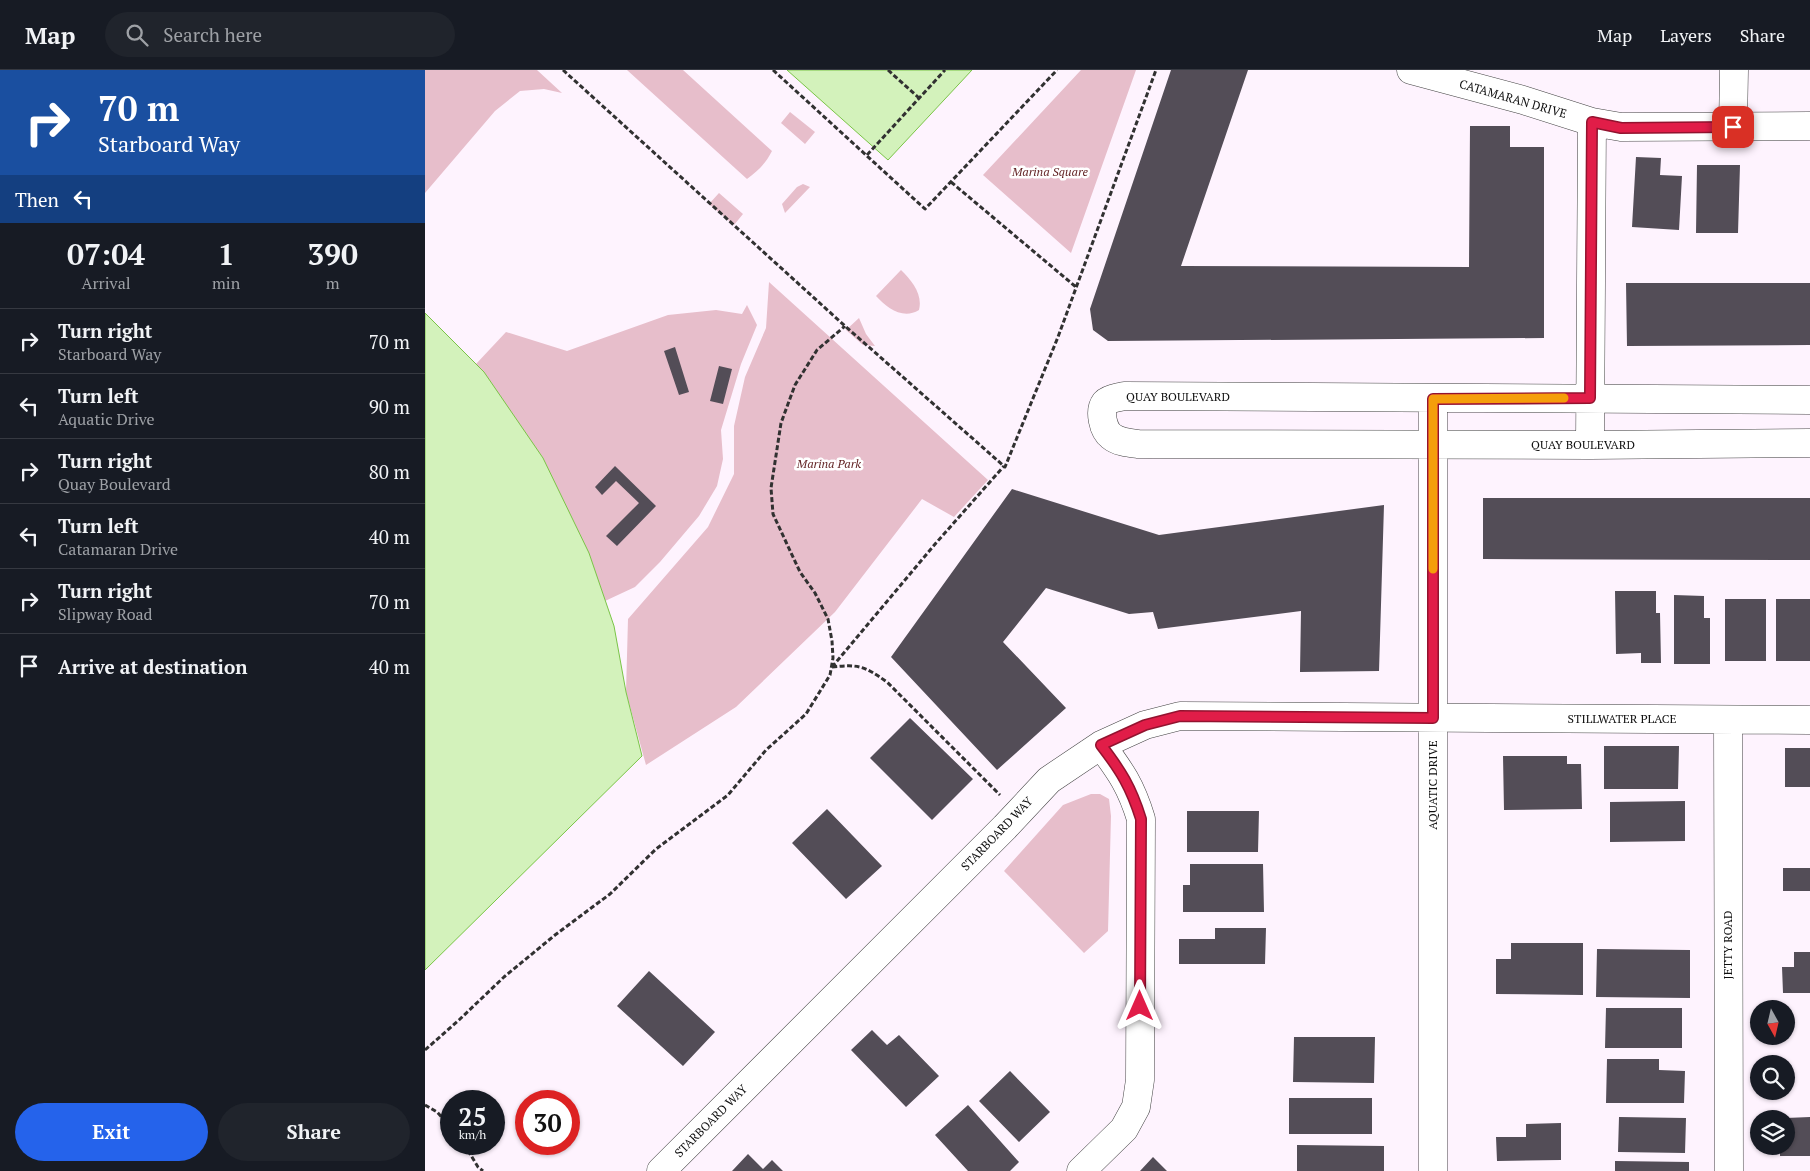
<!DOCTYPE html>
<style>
body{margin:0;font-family:"PT Serif",serif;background:#20242c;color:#f1f3f6;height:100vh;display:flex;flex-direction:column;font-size:19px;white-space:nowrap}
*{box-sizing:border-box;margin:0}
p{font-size:16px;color:#9ea1a6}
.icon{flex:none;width:28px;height:28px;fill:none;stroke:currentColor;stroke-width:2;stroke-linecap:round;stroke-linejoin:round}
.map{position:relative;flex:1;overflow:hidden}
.panel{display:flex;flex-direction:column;background:#171b24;width:425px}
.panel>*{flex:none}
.top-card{background:#1a4fa0;color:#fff;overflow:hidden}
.needle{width:32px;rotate:172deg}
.tools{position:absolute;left:1325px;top:930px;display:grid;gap:10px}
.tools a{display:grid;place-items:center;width:45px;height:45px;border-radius:50%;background:#171b24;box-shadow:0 1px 4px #0004;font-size:25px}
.speed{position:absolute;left:15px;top:1020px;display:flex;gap:10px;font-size:25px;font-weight:700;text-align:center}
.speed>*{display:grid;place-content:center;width:65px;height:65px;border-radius:50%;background:#171b24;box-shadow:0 1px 4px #0004;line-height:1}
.speed small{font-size:12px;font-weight:400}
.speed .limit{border:8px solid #d22;background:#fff;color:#111}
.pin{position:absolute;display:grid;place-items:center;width:42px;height:42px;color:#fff;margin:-21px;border-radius:10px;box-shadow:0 2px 8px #0006}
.me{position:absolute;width:55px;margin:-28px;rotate:0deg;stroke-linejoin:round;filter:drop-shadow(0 0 4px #0008)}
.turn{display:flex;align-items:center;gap:18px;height:105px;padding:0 15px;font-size:22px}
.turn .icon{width:65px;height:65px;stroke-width:2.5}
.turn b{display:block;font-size:35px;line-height:42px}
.then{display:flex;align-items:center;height:48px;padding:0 15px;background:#0003;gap:10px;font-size:19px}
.eta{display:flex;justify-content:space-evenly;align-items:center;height:85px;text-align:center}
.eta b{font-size:30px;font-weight:600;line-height:35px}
.action{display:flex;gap:10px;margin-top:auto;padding:10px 15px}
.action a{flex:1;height:58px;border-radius:30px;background:#2563eb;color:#fff;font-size:20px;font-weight:600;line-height:58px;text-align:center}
.action a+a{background:#20242c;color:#f1f3f6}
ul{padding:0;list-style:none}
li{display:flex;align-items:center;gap:15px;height:65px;padding:0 15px;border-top:1px solid #363941}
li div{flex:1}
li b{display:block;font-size:19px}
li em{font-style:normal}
header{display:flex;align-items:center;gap:30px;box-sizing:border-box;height:70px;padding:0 25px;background:#171b24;border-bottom:1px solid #363941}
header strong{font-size:24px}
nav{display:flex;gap:28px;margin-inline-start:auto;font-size:18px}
.search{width:350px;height:45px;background:#20242c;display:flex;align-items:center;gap:12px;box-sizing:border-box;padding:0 18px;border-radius:28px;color:#9ea1a6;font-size:19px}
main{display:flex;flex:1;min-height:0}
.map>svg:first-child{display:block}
.green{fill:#e7becb}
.water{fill:#d3f2bb;stroke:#7ac447}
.building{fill:#534d57}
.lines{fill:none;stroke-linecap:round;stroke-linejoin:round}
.street-casing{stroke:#424242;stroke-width:29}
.path{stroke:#313131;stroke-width:3;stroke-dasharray:5 2.5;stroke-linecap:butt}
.street{stroke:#fff;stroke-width:28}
.route-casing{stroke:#92132f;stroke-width:12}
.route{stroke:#e11d48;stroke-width:9}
.slow{stroke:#f59e0b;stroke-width:9}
.labels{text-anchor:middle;stroke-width:5;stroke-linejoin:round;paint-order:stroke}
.street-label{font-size:12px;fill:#0f0f0f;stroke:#fff}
.park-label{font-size:12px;font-style:italic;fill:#632425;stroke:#fff}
</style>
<header>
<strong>Map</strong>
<div class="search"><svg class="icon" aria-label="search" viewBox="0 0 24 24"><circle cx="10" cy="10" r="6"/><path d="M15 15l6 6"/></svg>Search here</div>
<nav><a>Map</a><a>Layers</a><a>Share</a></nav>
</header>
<main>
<section class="panel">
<div class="top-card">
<div class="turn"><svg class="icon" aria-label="right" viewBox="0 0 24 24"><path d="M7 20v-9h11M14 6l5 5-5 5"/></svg><div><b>70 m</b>Starboard Way</div></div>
<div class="then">Then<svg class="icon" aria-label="left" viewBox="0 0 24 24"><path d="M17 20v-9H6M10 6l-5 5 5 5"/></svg></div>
</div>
<div class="eta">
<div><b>07:04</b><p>Arrival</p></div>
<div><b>1</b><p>min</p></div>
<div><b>390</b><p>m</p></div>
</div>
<ul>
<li><svg class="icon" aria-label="right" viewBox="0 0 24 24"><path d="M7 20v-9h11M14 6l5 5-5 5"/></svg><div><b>Turn right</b><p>Starboard Way</p></div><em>70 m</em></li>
<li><svg class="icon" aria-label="left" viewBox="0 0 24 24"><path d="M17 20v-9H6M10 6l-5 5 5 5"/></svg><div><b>Turn left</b><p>Aquatic Drive</p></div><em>90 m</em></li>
<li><svg class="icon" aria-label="right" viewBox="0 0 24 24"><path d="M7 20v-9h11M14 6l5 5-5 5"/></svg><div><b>Turn right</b><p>Quay Boulevard</p></div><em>80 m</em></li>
<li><svg class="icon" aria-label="left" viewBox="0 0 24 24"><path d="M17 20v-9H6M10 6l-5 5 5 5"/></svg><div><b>Turn left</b><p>Catamaran Drive</p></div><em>40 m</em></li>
<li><svg class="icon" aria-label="right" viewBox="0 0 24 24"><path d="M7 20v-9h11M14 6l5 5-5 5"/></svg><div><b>Turn right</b><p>Slipway Road</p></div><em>70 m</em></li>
<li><svg class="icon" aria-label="arrive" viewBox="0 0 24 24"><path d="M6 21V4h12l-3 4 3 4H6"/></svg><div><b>Arrive at destination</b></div><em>40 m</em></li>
</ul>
<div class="action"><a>Exit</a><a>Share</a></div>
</section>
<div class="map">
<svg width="1385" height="1101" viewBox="0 0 1385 1101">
<rect width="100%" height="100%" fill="#fef3fe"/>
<path class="green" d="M0 0H112L137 23 119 19 95 21 70 41 0 123Z
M202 0H258L347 81C341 93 333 101 322 109Z
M656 0H711L646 183 558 105Z
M365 42 390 62 380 74 356 53Z
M378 114 385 117 360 143 357 134 372 117Z
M294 123 318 144 309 155 284 134Z
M476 200C487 211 498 224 494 240 478 250 462 238 451 226Z
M344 212 563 410 529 447 497 429 410 542 311 637 221 695 201 622 203 549 283 457 309 404V356L320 307 341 258Z
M322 235 332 255 316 294 296 360 298 389 292 416 274 446 235 492 210 517 180 531 158 471 51 294 81 262 142 281 243 245 291 240 317 244Z
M434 248 441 264 450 276 438 275 421 260Z
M666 724H675L684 729 686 746 683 861 659 883 579 801 638 735Z"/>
<path class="water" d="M362 0H547L463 90Z
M0 243 59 302 118 388 164 483 189 556 201 622 217 686 0 900Z"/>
<path class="building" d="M746 0H823L756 196 1044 197 1045 56H1085V77H1119V268L683 271 668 260 665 239Z
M1211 87 1236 88 1235 105 1257 106 1254 160 1207 157Z
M1272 95H1315L1313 163H1271Z
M1201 213H1385V275L1202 276Z
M250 277 264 322 254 325 239 281Z
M294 296 307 299 298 334 285 331Z
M190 396 231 436 192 476 181 466 214 433 191 411 177 425 170 417Z
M587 419 734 465 959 435 954 601 875 602 876 541 733 559 728 542 704 544 621 518 578 572 641 638 572 700 466 587Z
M1058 428H1385V490L1058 489Z
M1190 521H1231V543H1235L1236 593H1216V583L1191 584Z
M1249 525 1279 526V548H1285V594H1249Z
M1300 529H1341V591H1300Z
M1351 529H1385V591H1351Z
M485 648 548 709 507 750 445 688Z
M1179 676H1254L1253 719H1179Z
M1360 678H1385V717H1360Z
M1078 686H1142V694H1156L1157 739 1079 740Z
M1260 731V771L1185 772V732Z
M402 739 457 796 421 829 367 773Z
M762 741H834L833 782H762Z
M765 794H838L839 842H758V815H765Z
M1358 798H1385V821H1358Z
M790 858H841L840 894H754V869H790Z
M1086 873H1158V925L1071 924V889H1086Z
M1172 879 1265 880V928L1171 927Z
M1369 882H1385V923H1358L1357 897H1369Z
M224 901 290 962 258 996 192 936Z
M1181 938H1257V978H1180Z
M447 960 462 975 474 965 514 1006 481 1037 426 980Z
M869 967H950L949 1013 868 1012Z
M1182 989H1234V1000L1260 1001 1259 1033H1181Z
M585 1001 625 1042 594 1072 554 1031Z
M864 1028H947V1064H864Z
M543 1035 594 1092 585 1101H543L510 1065Z
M1194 1047 1261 1048 1260 1083 1193 1082Z
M1385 1047V1086H1355V1076H1361V1048Z
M1136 1053V1090L1072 1091 1071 1067H1101V1054Z
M872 1075 959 1076V1101H872Z
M323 1084 338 1099 347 1090 358 1101H307Z
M728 1087 742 1101H715Z
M1190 1091 1264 1092V1101H1190Z"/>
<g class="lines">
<defs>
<path id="street" d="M986 0 1098 30 1167 52 1196 57 1385 56
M1308 57 1309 0
M1385 330 699 326C692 328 685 328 680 333 674 341 678 360 686 366 693 372 704 373 713 374L1165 375 1385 373
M1165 375 1167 52
M1303 650 1304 1101
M236 1101 580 757 624 710 676 675 720 655 755 646 1385 650
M656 1101 699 1059 711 1037 715 1010 716 749C706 716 696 702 676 675
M1008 1101V329"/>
</defs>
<use href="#street" class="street-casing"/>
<path class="path" d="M138 0 420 256 580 397 633 267 731 0
M348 0 500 139 632 0
M463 0 494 28
M442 85 520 0
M526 112 651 217
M407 597 511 473 579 396
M407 597C434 594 439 596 462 612L575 725
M0 980 34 950 79 907 130 865 185 824 231 779 303 725 341 680 381 644 405 605 408 588 407 571 403 549 390 523 375 502 361 472 348 444 346 418 356 353 370 315 392 280 420 256
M0 1035 12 1042 26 1057
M39 1074 53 1097 58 1101"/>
<use href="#street" class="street"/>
</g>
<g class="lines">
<defs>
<path id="route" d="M715 936 716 749C706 717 696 701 676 675L720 655 755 646 1008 648V329L1165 328 1167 52 1196 58 1308 57"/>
</defs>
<use href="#route" class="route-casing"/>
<use href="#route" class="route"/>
<path class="slow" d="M1008 499V329L1139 328"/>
</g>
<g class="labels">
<g class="street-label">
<text transform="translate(1088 29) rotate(16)" y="4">CATAMARAN DRIVE</text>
<text x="753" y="331">QUAY BOULEVARD</text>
<text x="1158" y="379">QUAY BOULEVARD</text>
<text x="1197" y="653">STILLWATER PLACE</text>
<text transform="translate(1008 715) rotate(-90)" y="4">AQUATIC DRIVE</text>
<text transform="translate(572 764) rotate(-46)" y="4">STARBOARD WAY</text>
<text transform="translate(1303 875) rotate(-90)" y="4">JETTY ROAD</text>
<text transform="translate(286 1051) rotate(-45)" y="4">STARBOARD WAY</text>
</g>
<g class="park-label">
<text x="625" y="106">Marina Square</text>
<text x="404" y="398">Marina Park</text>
</g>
</g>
</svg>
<div class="tools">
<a><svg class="needle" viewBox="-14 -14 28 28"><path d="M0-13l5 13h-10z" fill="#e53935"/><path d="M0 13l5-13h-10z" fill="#9ea1a6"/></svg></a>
<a><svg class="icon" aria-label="search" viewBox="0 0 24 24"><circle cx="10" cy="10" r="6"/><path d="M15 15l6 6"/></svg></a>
<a><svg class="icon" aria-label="layers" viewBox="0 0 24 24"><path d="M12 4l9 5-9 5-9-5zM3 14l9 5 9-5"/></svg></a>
</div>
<div class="speed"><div>25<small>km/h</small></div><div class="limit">30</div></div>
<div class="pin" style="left:1308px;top:57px;background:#d93025"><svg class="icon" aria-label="arrive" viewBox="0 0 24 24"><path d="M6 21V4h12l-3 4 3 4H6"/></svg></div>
<svg class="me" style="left:715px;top:936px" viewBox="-20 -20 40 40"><path d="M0-17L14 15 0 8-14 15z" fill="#e11d48" stroke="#fff" stroke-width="4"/></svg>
</div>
</main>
